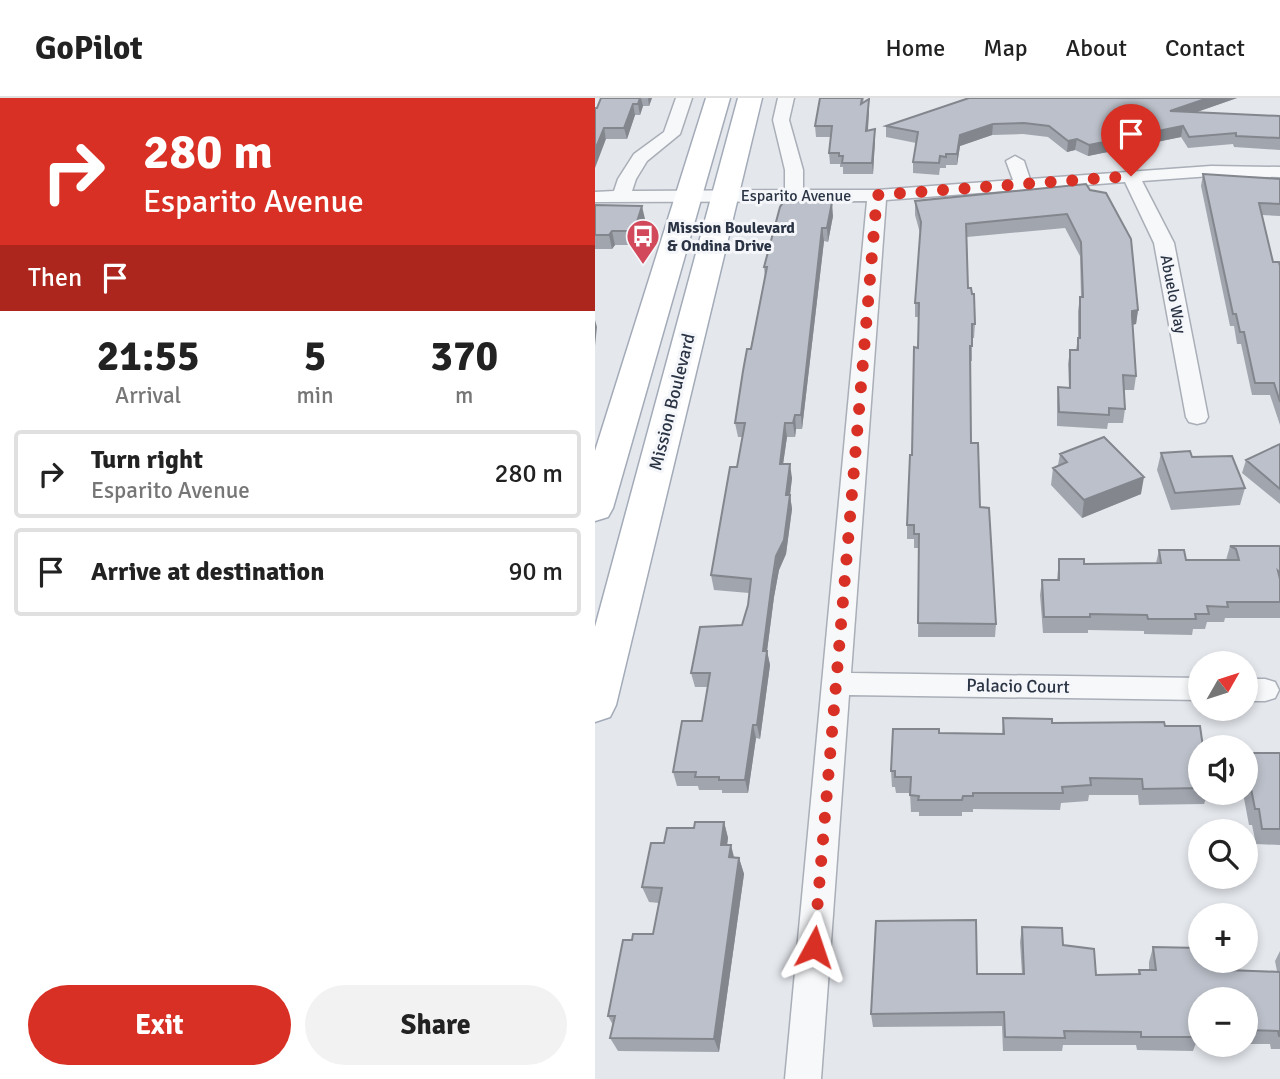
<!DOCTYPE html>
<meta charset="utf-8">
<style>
body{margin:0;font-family:Signika,sans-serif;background:#f2f2f2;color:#222;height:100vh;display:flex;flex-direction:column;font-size:26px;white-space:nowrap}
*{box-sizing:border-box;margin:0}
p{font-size:23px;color:#767676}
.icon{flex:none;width:38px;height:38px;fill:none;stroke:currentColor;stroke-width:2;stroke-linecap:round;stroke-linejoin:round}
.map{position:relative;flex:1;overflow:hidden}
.side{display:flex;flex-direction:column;background:#fff;width:595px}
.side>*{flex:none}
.guide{background:#d93025;color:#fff;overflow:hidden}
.needle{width:46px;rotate:51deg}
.controls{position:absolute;left:593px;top:553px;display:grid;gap:14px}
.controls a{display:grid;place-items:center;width:70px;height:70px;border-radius:50%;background:#fff;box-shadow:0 4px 10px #0003;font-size:35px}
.pin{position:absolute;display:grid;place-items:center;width:60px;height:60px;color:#fff;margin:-72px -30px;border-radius:50% 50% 50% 0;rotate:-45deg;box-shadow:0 0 7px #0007}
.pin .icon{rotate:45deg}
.me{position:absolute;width:77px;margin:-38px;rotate:5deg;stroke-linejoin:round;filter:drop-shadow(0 0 5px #0008)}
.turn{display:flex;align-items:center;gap:24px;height:147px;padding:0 28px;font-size:32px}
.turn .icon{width:91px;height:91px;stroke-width:2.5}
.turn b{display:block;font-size:49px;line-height:60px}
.then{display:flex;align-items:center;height:66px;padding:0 28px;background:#0003;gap:14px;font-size:26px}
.eta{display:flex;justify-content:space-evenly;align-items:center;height:119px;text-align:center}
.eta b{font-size:42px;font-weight:700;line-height:49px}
.action{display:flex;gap:14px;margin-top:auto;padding:14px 28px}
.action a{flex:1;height:80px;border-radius:42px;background:#d93025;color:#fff;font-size:28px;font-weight:700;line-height:80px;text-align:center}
.action a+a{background:#f2f2f2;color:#222}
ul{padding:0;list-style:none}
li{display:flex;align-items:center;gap:21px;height:88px;margin:0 14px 10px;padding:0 14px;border:4px solid #e0e0e0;border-radius:7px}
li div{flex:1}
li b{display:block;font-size:26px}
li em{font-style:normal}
header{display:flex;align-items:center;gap:42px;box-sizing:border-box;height:98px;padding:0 35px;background:#fff;border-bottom:2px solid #e0e0e0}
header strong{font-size:33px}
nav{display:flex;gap:38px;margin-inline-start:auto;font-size:24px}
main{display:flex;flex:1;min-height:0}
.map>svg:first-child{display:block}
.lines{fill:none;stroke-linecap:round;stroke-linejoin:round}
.minor-casing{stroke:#a9aeb7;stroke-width:3}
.primary-casing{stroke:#a3abb8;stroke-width:3}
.minor{fill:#f7f8fa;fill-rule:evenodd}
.primary{fill:#fff;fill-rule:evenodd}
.wall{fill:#a1a5ae}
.shaded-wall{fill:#83868d}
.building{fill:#bbc0ca;stroke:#83868d;stroke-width:2}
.route{stroke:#d93025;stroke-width:12;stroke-dasharray:0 21.6}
.labels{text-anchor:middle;stroke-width:6;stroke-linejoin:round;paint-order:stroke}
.far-street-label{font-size:16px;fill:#2b3445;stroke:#f4f6f9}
.far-poi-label{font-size:16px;font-weight:bold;fill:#2b3445;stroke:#f4f6f9;text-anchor:start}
.street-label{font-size:18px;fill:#2b3445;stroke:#f4f6f9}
</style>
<header>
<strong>GoPilot</strong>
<nav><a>Home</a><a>Map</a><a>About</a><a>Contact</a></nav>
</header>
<main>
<section class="side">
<div class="guide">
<div class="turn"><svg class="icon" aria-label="right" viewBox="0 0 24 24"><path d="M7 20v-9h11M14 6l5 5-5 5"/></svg><div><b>280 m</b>Esparito Avenue</div></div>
<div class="then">Then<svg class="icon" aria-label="arrive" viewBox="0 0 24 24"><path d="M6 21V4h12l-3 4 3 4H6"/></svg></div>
</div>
<div class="eta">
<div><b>21:55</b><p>Arrival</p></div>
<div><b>5</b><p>min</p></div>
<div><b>370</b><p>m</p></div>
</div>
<ul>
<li><svg class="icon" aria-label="right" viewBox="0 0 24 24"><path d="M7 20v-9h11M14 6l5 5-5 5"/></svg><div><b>Turn right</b><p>Esparito Avenue</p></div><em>280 m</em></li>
<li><svg class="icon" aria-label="arrive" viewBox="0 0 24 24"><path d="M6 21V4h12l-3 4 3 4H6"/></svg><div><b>Arrive at destination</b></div><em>90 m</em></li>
</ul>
<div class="action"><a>Exit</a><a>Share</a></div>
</section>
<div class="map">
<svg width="685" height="981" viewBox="0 0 685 981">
<rect width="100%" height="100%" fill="#e4e7ec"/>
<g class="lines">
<defs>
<path id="minor" d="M81 0H97L85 36 52 63 41 81 37 93 190 92V72L178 22 183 0H199L194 22 208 72V92H282L418 82 411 63 420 58 429 63 435 81 616 68 685 69V79L616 78 547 83 579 145 613 319 610 324 602 326 594 324 591 319 559 145 530 84 291 102 256 575 606 580V602L254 597 226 981H190L272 103 0 104V94L19 93 23 81 39 56 69 34Z
M651 581H670L680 584 684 592 680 600 670 603H651Z"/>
<path id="primary" d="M111 0H135L18 410 13 419 0 423V353Z
M143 0H167L21 607 15 619 0 624V529Z"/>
</defs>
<use href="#minor" class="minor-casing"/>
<use href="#primary" class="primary-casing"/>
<use href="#minor" class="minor"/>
<use href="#primary" class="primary"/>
</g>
<path class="wall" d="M6 0H57L54 8H48L45 17H40L32 41H11L2 10Z
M225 0H269L268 5 274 1V12L273 33 280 42 278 76H248V69H245V66H235L234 55 236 39H221L220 28Z
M374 0H642L602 14 685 18V52L639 49 638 46 593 50 586 39 493 58 480 52 472 54 453 39 428 36 397 37 365 48 362 67H351V70H345L344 77 318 75V64L321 45 291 39V28Z
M608 76 685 81V118L667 117 678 164 685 168V327L675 297H657L646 246H642L639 228H635L606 88Z
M491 86 543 212 541 226 537 227 541 278 539 292H529L530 311 528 325H513L512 331 462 328V304L463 289 474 290 473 266 475 252H481L483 240V213L485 199H486L485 158 470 130 372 139 373 190 380 226 379 240H377V263H375L376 345 401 526 400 539H323L324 450H319V441H312V427L317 357 324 219H320V205L325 135 320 117V103Z
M0 107 50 121 42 147H20L17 151H0Z
M238 118 233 144 229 143 207 331H201L200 339H192L188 366 197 380 195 397 197 411 191 456 184 472 179 499 172 553 175 567 165 641 161 640 153 695H127V692H104L103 688H82L78 674 107 623 113 589H100L96 575 147 527 153 507 154 495 119 492 116 477 142 369 148 339H143L140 325 170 180 169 169Z
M685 346V406L647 375 651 362Z
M566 355 597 359 650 390 645 407 576 412 562 372Z
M465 356 546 396 487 420 456 387 458 370 463 367Z
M635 448H685V520H630L629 524H612L610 531H598L597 537 549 536V533L493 532V535H448L445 497 447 482H462L464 461 489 466 561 465 564 452 591 462H631Z
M408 620 457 625 570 628 606 649V695H613L609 706 544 707 543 697H494L493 703 466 705 465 712 378 711V714H367V718H324V714H316L315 695H301L300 689H297L296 673 344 635 407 636Z
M651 655H685V747L661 746 657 727H654L648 695H651Z
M129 724 133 740 132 747 139 760H144L149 776 124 954 23 953 15 940 18 927 13 918 37 842 58 836 64 805 54 804 47 789 69 745 99 730Z
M427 829 468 847 501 877 543 876 544 872H554V864L558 849 633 872 682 873 680 863 685 853V951H676L675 946H651V901H606V945H601L598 953 542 952 541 947H468L467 953H408L407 928 278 929 276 916 382 876H427L425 844Z"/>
<path class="shaded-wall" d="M45 0H46L48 8 45 17 43 6Z
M53 0H57L54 8Z
M613 0H642L573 24 575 13Z
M274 1V12L272 45 271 33Z
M38 6 40 17 32 41 29 30Z
M398 26 397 37 365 48 362 67V56L365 37Z
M588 28 586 39 493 58 494 47Z
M9 30 11 41 0 70V52Z
M280 31V42L278 76 277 65Z
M482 41 480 52 472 54 473 43Z
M237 104 238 118 233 144 232 130Z
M47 108 50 121 42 147 39 133Z
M227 130 229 143 207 331 206 317Z
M17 133 20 147 17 151 14 137Z
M543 212 541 226 535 227 537 213Z
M0 222 2 229 0 248Z
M200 317 201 331 200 339 198 325Z
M190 325 192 339 186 380 185 366Z
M195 366 197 380 195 397 197 411 191 456 184 472 179 499 172 553 175 567 165 641 162 627 168 553Z
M549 379 546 396 487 420 489 402Z
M158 627 161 640 153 695 150 682Z
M129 724 133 740 130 762 126 747Z
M136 747 140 763 134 759Z
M144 760 149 776 124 954 119 941Z"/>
<path class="building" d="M6 0H45L43 6H38L29 30H9L0 52V10H2Z
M225 0H267L266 6 274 1 271 33 280 31 277 65H247L248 58H244V55H234L237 28H220Z
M374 0H613L575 13 685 18V40L641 38V35L594 39 588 28 494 47 482 41 473 43 454 28 429 25 398 26 365 37 362 56H351V59L345 58 344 65 318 64 323 34 291 28Z
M608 76 685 81V106L664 105 678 164H684L685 168V304L679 285H660L649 234H645L641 216H638Z
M491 86 495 92 511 95 536 141 543 212 537 213V218L541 278 528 277 530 311 514 310V317L464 314 463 289 475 290V252H483V240H485V199H488L486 144 472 116 371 126 373 190H376L377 196H379L380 226H377V248H375L376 345H383L385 409 394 410 401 526 323 525 324 436H319V427H312L315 357H317L319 249 323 250 324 205H320L326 124 320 103Z
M189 103 237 104 232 130H227L206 317H200L198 325H190L185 366H195L191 397H195L189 442 181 458 177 484 168 553H172L162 627H158L150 682H124V679H100L101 674H78L87 623H107L115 575H96L105 529 147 527 153 507 156 481 116 477 135 369H142L150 325H140L148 273 152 251H156L172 169H169L185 109Z
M0 107 47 108 39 133H17L14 137H0Z
M509 339 549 379 489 402 458 370 472 364 465 356Z
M685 346V391L651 362Z
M595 353 597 359 637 358 650 390 580 395 566 355Z
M635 448H685V475L683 473 685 481V504H632L633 509 612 508 614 516H600L601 521H553L552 517 495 516V519H449L447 482H464V461H489V466L566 465 564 452H589L591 462H644L641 451Z
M408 620 457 621V625L569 624 570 628H605L608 649H606V690L548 691 547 681 495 680 496 687 467 689 468 695H378V698H368L367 702H323L324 698 315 697 316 679H300V673H296L298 631H344V635L409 636Z
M651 655H685V731H667L664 711H660L651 665Z
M100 724H129L126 747H136L134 759 144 760 119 941 15 940 20 918H13L28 842H37L38 836H58L67 790 47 789 56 745H69L72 730H99Z
M381 822 382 876H429L427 829 467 830 468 847 499 851 501 877 545 876 544 872H561L558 849 606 850V863H631L633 872 685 874V938H684L683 933 651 932V901H606V932H603L604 939H546V934L469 933 470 940 410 939 409 914 276 916 281 823Z"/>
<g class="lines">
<path class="route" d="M219 849 282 97 536 78"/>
</g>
<defs>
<symbol id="bus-pin" viewBox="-11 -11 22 30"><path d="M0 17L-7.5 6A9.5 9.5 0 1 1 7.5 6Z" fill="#d1495b" stroke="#f4f6f9"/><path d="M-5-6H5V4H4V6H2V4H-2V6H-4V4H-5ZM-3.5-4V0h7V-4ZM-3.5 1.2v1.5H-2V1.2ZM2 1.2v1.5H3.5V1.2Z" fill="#fff"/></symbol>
</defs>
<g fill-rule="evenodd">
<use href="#bus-pin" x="29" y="119" width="38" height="52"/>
</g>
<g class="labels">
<g class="far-street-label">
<text x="201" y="103">Esparito Avenue</text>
<text transform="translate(579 196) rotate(79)" y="6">Abuelo Way</text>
</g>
<g class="far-poi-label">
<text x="72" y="135">Mission Boulevard<tspan x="72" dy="18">&amp; Ondina Drive</tspan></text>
</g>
<g class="street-label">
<text transform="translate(77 304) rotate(-76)" y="6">Mission Boulevard</text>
<text transform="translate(423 588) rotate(1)" y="6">Palacio Court</text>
</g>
</g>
</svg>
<div class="controls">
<a><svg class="needle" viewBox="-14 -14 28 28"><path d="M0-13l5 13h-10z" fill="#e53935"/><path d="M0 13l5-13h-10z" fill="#767676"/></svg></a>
<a><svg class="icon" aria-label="sound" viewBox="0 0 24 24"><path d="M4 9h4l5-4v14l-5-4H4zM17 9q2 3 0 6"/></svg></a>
<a><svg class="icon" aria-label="search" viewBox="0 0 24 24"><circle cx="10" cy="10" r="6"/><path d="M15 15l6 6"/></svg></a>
<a>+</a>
<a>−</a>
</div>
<div class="pin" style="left:536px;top:78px;background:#d93025"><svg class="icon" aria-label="arrive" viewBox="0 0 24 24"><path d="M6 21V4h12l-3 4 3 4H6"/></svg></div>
<svg class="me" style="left:219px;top:849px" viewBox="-20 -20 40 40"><path d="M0-17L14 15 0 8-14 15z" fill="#d93025" stroke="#fff" stroke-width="4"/></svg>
</div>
</main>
